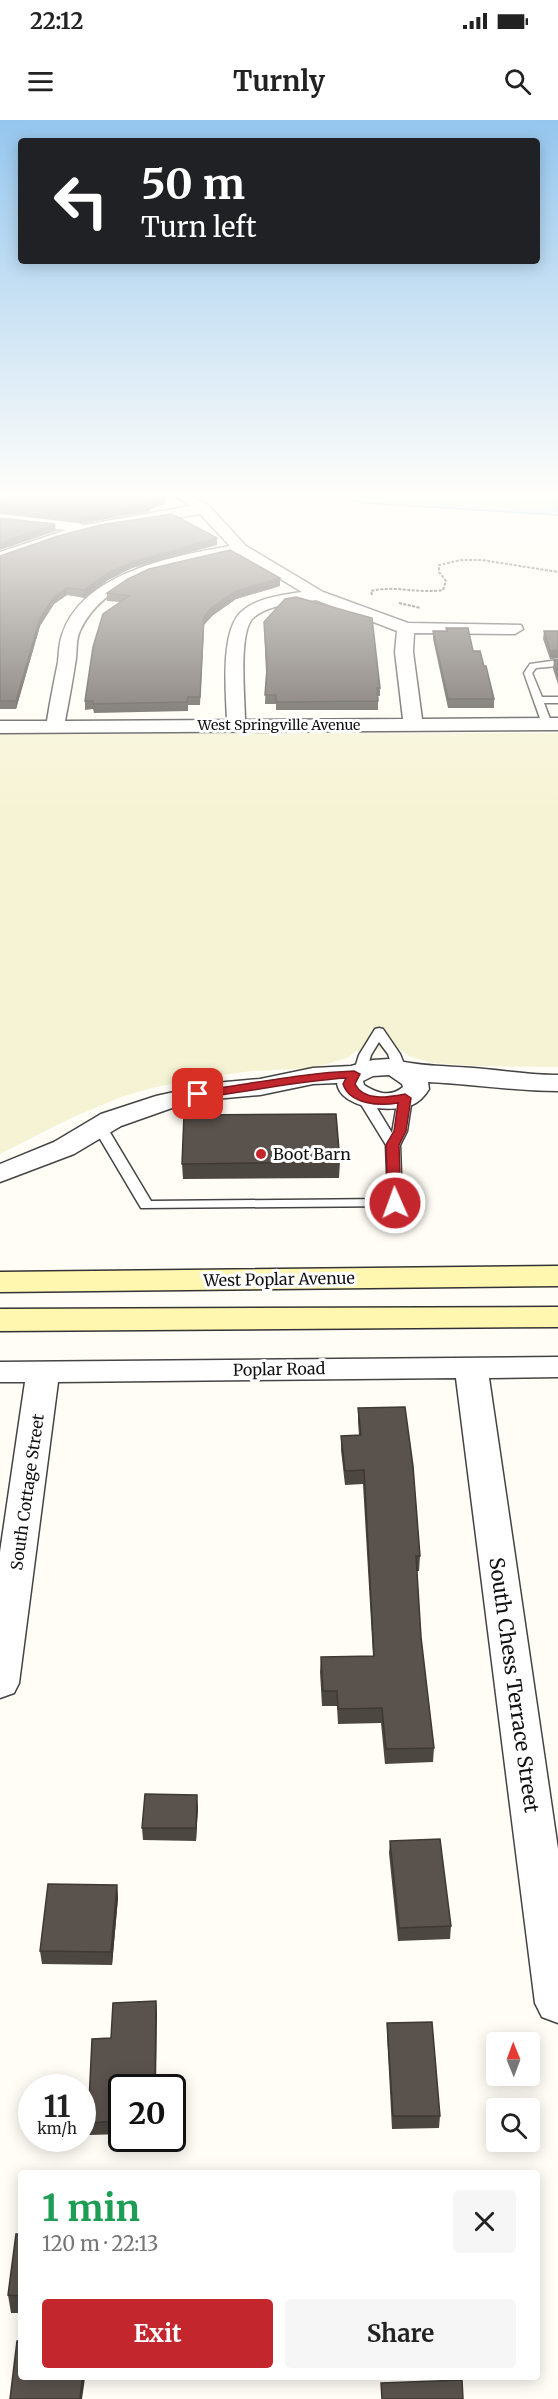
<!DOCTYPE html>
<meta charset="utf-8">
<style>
body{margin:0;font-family:Merriweather,serif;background:#f6f6f6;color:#222;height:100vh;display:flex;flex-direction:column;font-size:22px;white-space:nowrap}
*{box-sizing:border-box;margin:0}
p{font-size:20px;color:#767676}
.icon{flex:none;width:33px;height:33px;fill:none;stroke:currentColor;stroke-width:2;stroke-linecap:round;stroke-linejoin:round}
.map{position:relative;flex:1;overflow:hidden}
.drawer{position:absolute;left:18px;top:2050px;width:522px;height:210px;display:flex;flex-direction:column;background:#fff;border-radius:6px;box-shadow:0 3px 15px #0003}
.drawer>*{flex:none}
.banner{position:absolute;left:18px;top:18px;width:522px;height:126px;border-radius:6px;box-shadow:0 3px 15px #0003;background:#202124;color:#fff;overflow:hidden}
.needle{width:39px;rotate:359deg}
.tools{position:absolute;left:486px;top:1912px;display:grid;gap:12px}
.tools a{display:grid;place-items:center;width:54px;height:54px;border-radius:6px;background:#fff;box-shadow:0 3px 15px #0003;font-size:30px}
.speed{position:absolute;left:18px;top:1954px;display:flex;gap:12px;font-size:30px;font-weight:700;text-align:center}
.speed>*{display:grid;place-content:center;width:78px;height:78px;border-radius:50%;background:#fff;box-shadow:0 3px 15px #0003;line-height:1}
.speed small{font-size:15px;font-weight:400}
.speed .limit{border:3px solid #111;border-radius:9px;background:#fff;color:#111}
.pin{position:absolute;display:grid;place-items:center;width:51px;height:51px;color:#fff;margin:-26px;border-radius:12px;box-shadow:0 3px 9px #0006}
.me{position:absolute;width:66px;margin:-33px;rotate:358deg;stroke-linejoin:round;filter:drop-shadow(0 0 4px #0008)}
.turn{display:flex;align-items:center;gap:21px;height:126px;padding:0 24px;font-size:27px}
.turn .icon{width:78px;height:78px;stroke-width:2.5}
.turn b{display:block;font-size:42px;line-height:51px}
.round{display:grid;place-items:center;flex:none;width:63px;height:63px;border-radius:6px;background:#f6f6f6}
.headline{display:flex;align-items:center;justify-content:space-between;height:102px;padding:0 24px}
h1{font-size:36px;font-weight:700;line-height:45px;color:#1e9e55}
.action{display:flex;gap:12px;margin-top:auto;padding:12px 24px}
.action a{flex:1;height:69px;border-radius:6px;background:#c4262e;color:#fff;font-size:24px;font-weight:700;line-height:69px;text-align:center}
.action a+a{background:#f6f6f6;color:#222}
.status{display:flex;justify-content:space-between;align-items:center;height:42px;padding:0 30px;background:#fff;direction:ltr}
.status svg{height:16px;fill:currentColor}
header{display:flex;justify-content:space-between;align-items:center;height:78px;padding:0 24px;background:#fff;font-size:27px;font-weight:700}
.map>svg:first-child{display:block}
.farmland{fill:#f6f3d4}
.water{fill:#b9e0f7;stroke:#3f96cf;stroke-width:1.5}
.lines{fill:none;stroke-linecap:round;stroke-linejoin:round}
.lane-casing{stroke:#444;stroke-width:3}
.street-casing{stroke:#444;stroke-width:3}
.secondary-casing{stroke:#333;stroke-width:3}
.path{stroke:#333;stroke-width:2;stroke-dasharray:3 1.5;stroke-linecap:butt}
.lane{fill:#fff;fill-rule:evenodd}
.street{fill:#fff;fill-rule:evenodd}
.secondary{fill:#fff6b0;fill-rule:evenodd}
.wall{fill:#4d4742}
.shaded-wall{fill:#3f3936}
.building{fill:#5a524d;stroke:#3f3936;stroke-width:1.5}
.route{fill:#c4262e;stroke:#7f191e;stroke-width:1.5}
.poi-dot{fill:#c4262e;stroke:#fff;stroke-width:2}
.labels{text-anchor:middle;stroke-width:6;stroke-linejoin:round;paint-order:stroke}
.far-street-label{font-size:14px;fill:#111;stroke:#fff}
.poi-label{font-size:16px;fill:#111;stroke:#fff;text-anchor:start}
.street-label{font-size:16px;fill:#111;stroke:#fff}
.near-street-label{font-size:20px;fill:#111;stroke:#fff}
</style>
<div class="status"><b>22:12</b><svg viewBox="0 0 49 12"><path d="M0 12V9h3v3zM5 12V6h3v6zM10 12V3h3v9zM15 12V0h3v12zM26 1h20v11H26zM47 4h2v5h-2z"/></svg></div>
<header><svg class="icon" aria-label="menu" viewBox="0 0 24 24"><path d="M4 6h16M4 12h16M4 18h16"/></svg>Turnly<svg class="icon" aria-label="search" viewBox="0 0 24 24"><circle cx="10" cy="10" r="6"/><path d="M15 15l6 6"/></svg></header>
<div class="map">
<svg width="558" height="2279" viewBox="0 0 558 2279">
<rect width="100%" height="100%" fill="#fffdf5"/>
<path class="farmland" d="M558 613V947L475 946 432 943 409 936 397 928 356 931 347 938 313 948 252 951 192 959 148 969 121 977 69 999 0 1034V614Z"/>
<path class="water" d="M335 376H558V395L365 383Z"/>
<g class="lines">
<defs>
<path id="lane" d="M558 540V546L536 548 532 553 542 577H558V583H544L552 604 547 607 542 604 524 553 530 544Z
M379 908 383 909 400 934 406 949 399 953 394 952 388 934 379 922 371 935 366 954H356L354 951 359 935 375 909Z
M364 974 369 975 392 1013 398 978 405 974 412 978 407 1011 400 1025 402 1083 400 1086 141 1088 93 1007 95 1004H105L151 1081 388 1079 386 1025 357 978Z"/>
<path id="street" d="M175 376H192L209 386 246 426 323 472 408 503 521 505 523 509 515 514 414 513 413 532 422 599 558 598V610L0 613V601H47C50 581 54 562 58 542 59 533 59 523 62 515 82 452 175 436 230 426L200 394 100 410 55 422 0 442V432L66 410 0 402V394L78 403 84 405 190 386ZM239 434 302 472C282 475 256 478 241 492 220 512 226 573 227 600L65 601C69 580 73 559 76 538 77 529 76 519 80 511 106 454 184 444 239 434ZM316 480 397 511 395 532 403 599 245 600C245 579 238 513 253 498 269 484 296 483 316 480Z
M389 939C418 946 444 946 473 948 502 950 529 955 558 955V971C515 971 472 964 428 962L429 969C425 976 419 982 412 985 392 993 340 989 337 963L313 964 260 975 215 979 172 988 121 1006 74 1034 0 1062V1044L54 1022 101 994 156 976 215 963 260 959 313 948 351 946 373 940ZM389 955 402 964 403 967C390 978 377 973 364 965L363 961 373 956Z
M558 1237V1257L489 1258 558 1729V1903L542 1897 535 1883 456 1258 58 1262 19 1563 14 1573 0 1578V1432L25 1262H0V1242Z"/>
<path id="secondary" d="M558 1146V1166L0 1172V1152Z
M558 1187V1207L0 1211V1189Z"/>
</defs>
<use href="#lane" class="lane-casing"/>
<use href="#street" class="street-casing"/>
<use href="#secondary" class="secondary-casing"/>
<path class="path" d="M372 475 371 471C395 465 419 474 443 470L446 461 439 452V445L461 440H482L558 452
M399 483 421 488"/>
<use href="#lane" class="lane"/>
<use href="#street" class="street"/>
<use href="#secondary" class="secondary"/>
</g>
<path class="wall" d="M0 376H169V378L165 379V384L150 389V391L84 403 0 393Z
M217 425 132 448 108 460 84 478 67 475 54 484 40 506 16 589H0V436Z
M280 466 236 479 212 496 204 505 200 585H188V591L94 593 93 589 85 590V581L120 482 107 481V473Z
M264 502 380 568V576H378V590H276V584H265L266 553Z
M446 508 473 531 484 546 494 579V588H448L433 519V511H446Z
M544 511H558V538L550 539 543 519Z
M554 540H558V564L553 549Z
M340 1042 339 1058 183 1059 182 1044Z
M358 1288 420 1436 419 1451H417L421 1517 434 1628 433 1642 385 1644 381 1603 338 1604 337 1586H322L320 1552 321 1537 373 1536 363 1364 345 1365 341 1330V1316L359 1315 358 1302Z
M198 1687 196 1721 143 1720 142 1708Z
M390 1721 451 1806 450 1819 398 1821 389 1733Z
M117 1765 118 1778 112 1845 42 1844 40 1831Z
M156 1881 157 1894 122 1968V2014L89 2015 88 2003Z
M387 1903 440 1996 439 2008 392 2009 387 1916Z
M21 2114V2193H11L8 2175Z"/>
<path class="shaded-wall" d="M157 376H169V378L165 379V384L150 389V391L84 403V396L147 383Z
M55 404 56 411 0 430V423Z
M217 418V425L132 448 108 460 84 478V470L108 453 132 442Z
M280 458V466L236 479 212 496 204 505 200 585 204 497 211 488 236 471Z
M67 468V475L54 484 40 506 16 589V581L40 498 54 477Z
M558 530V538L550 539V531Z
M197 1675 198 1687 196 1721V1708Z
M117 1765 118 1778 112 1845 111 1832Z
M156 1881 157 1894 156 1968H155Z
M82 2258H85L82 2279H80Z"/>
<path class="building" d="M0 376H159L165 377 147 383 150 384 84 396 0 386Z
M172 394 217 418 132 442 108 453 84 470 67 468 54 477 40 498 16 581H0V436L55 417 100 405Z
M0 398 55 404 0 423Z
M230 430 280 458 236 471 211 488 204 497 200 577H188L187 582 93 584V581H85L93 527 103 494 129 476 107 473 128 459 149 449Z
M296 477 372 498 380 568H377L378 581 276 582V575H265L267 549 264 502 285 479Z
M446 508H468L473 531H480L484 546H486L494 579H448L433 511H447Z
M544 511H558V530L550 531Z
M554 540H558V554Z
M336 994 340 1042 182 1044 184 995Z
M405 1287 413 1346 420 1436H416L421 1517 434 1628 386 1629 382 1588 338 1589 337 1571H323L321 1537 374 1536 364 1350 345 1351 341 1316 361 1315 358 1288Z
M145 1674 197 1675 196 1708H142Z
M440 1719 451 1806 399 1808 390 1721Z
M48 1764 117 1765 111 1832 40 1831Z
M156 1881 155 1968H122V2001L88 2003 92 1919 111 1918 113 1883Z
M432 1902 440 1996H393L387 1903Z
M16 2114H21V2176L8 2175Z
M17 2221H21V2258H82L80 2279H10Z
M462 2260 463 2279H382L381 2263Z"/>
<linearGradient id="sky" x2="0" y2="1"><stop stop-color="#95c6ee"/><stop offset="0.54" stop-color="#fffefa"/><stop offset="1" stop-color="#fffefa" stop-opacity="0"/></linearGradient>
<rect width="558" height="695" fill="url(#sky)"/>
<path class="route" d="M354 951 360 954 355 964C364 982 389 977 405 974L411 978 406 1011 399 1025 401 1083 399 1086H390L388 1083 386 1025 394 1011 398 983C380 986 350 985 343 964L346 958C297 961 248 972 198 978L192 974 198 971C251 964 302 953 354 951Z"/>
<circle class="poi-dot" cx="261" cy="1034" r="6"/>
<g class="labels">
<g class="far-street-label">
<text x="279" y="610">West Springville Avenue</text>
</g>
<g class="poi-label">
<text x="273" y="1040">Boot Barn</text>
</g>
<g class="street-label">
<text transform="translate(279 1159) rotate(-1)" y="6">West Poplar Avenue</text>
<text transform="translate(279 1249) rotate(-1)" y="6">Poplar Road</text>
<text transform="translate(27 1372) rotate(-82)" y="6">South Cottage Street</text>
</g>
<g class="near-street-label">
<text transform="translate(514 1565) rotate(82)" y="7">South Chess Terrace Street</text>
</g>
</g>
</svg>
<div class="tools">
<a><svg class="needle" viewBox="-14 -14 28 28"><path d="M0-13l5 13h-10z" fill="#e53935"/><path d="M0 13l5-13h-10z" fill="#767676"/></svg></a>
<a><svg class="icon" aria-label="search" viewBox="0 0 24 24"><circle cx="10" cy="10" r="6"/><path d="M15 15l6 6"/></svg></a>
</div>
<div class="speed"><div>11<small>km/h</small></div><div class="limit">20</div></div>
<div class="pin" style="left:198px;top:974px;background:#d93025"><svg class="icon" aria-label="arrive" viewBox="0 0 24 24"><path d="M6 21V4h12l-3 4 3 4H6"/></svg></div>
<svg class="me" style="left:395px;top:1083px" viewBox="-20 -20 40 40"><circle r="17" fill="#c4262e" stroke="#fff" stroke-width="3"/><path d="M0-11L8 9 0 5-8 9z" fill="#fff"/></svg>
<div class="banner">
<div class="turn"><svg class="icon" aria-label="left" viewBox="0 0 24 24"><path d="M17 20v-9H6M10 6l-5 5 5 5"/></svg><div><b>50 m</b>Turn left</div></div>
</div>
<section class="drawer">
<div class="headline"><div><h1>1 min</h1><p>120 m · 22:13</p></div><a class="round"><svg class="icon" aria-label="close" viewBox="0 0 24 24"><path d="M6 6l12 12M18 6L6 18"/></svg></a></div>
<div class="action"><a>Exit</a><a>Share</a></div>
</section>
</div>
